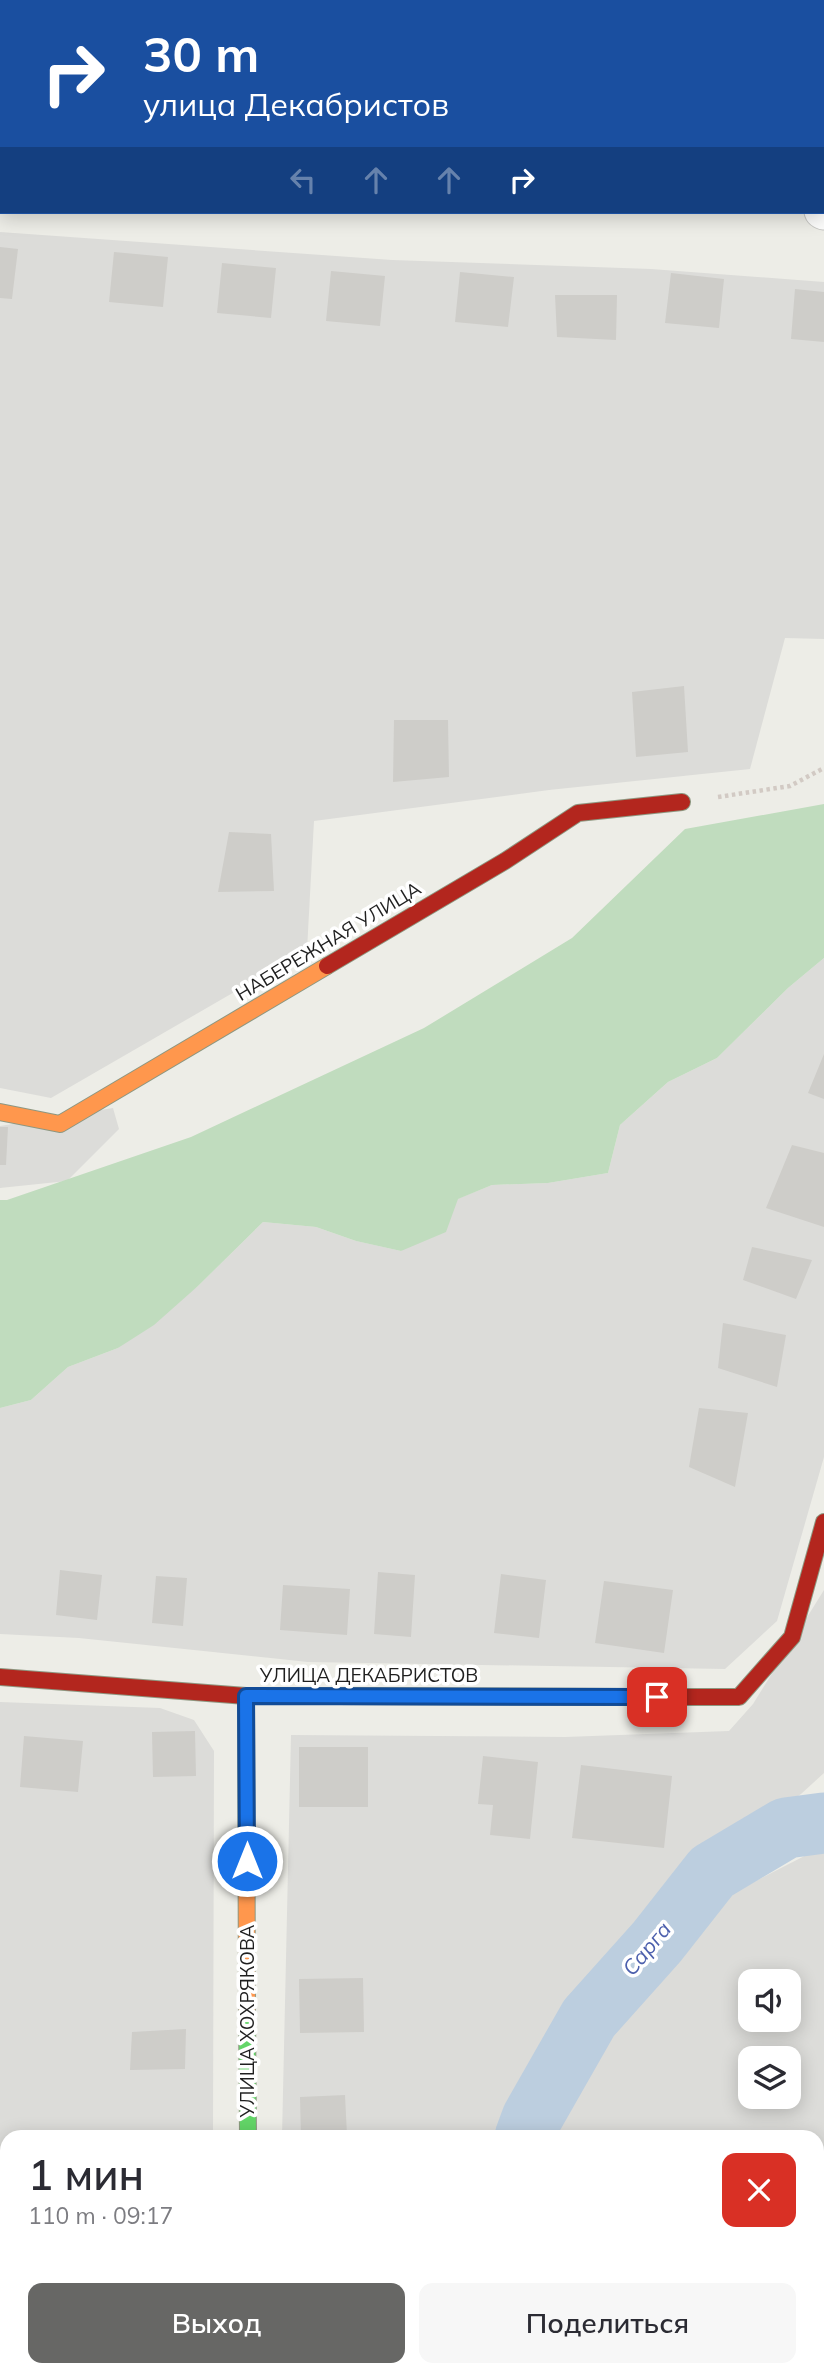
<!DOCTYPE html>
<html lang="ru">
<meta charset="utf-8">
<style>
body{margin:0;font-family:Mulish,sans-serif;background:#f7f7f7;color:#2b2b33;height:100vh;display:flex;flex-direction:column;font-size:26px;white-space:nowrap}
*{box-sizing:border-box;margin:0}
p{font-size:23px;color:#7c7c81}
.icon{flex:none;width:38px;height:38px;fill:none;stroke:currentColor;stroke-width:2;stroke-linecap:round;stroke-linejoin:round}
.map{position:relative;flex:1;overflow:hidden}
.panel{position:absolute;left:0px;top:2130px;width:824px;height:247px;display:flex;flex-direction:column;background:#fff;border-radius:21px 21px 0 0;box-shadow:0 4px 18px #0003}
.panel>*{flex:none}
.banner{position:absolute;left:0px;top:0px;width:824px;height:214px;box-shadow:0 4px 18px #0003;background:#1a4fa0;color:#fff;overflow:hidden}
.controls{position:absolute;left:738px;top:1969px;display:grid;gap:14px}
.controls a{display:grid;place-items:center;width:63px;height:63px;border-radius:14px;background:#fff;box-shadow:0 4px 18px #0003;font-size:35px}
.pin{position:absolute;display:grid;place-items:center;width:60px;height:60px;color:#fff;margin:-30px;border-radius:14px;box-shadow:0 4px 10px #0006}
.me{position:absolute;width:77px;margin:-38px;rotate:0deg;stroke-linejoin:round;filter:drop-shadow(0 0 5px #0008)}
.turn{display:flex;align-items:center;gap:24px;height:147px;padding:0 28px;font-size:32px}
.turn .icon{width:91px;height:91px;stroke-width:2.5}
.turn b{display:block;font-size:49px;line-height:60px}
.lanes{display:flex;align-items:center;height:66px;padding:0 28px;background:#0003;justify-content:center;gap:35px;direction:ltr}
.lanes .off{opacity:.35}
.round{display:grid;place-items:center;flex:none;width:74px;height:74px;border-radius:14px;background:#f7f7f7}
.headline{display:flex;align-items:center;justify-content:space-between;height:119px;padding:0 28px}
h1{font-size:42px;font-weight:600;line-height:52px}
.button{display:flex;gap:14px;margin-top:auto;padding:14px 28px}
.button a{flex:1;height:80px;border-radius:14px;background:#676765;color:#fff;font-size:28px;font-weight:600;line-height:80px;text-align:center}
.button a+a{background:#f7f7f7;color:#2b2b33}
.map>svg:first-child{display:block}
.residential{fill:#dcdcd9;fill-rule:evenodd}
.forest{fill:#c0dcbe}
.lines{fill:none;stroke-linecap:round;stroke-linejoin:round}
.river{stroke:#bccedf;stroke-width:61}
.building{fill:#cecdc9}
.street-casing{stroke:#c6c6c3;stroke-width:37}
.fast-casing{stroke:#8e9780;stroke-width:18}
.slow-casing{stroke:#8e9780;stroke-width:18}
.jam-casing{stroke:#8e9780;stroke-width:18}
.path{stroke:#d2cac4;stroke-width:4.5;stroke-dasharray:3.5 3.5;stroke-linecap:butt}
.street{stroke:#fcfcfb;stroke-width:35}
.fast{stroke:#63d668;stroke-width:16}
.slow{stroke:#ff974d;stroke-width:16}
.jam{stroke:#b3261e;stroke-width:16}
.route-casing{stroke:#114b97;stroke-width:18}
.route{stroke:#1a73e8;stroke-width:12}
.labels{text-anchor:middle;stroke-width:7;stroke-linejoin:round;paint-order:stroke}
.street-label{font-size:19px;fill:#1f1f1f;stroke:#fff}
.water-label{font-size:21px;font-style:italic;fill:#4d60ad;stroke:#fff}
</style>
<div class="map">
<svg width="824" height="2375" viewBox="0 0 824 2375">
<rect width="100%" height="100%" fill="#edede7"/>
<path class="residential" d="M0 0H824V173L822 2H2V122Z
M0 232 392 260 651 269 824 282V639L785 638 750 769 549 790 314 821 307 950 51 1098 0 1088Z
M824 958V1457L777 1621 725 1669 308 1662 79 1638 0 1634V1408L31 1400 68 1367 118 1348 198 1286 263 1222 316 1227 356 1241 401 1251 457 1199 492 1185 548 1183 608 1173 620 1125 668 1082 717 1058 788 988Z
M113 1108 119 1129 67 1181 0 1188V1126Z
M824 1590V1773L801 1794 686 1871 574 1991 512 2118 507 2137H282L291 1735 565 1737 729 1731 753 1704Z
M0 1702 160 1708 194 1720 214 1751 213 2137H7V2257L0 2256Z
M824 1846V2309L817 2308V2137H545L596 2038 715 1902ZM751 1981H789V2020H751ZM789 2058V2096H751V2058Z
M0 2342 7 2343V2370H196V2375H0Z
M290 2370H447L445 2375H290Z
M505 2370H605L657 2375H500Z"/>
<path class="forest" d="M824 804V958L788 988 717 1058 668 1082 620 1125 608 1173 548 1183 492 1185 458 1199 446 1232 401 1251 356 1241 316 1227 263 1222 198 1286 154 1325 118 1348 68 1367 31 1400 0 1408V1200H7L191 1137 424 1028 572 938 685 829Z"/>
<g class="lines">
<path class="river" d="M525 2137 532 2118 589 2018 657 1942 712 1872 786 1828 824 1823
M476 2375 477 2374"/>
</g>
<path class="building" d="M0 247 18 249 12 299 0 298Z
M114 252 168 257 163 307 109 302Z
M222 263 276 268 271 318 217 313Z
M331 271 385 276 380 326 326 321Z
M460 272 514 277 508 327 455 322Z
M671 273 724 279 719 328 665 323Z
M795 289 824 292V342L791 339Z
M555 295H617L616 340 557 337Z
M684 686 688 752 636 757 632 692Z
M394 720H448L449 777 393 782Z
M229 832 271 834 274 891 218 892Z
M824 1054V1099L808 1093Z
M0 1127H8L6 1165H0Z
M792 1145 824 1153V1227L766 1208Z
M752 1247 812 1260 796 1299 743 1280Z
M723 1323 786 1335 777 1387 718 1368Z
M699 1408 748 1413 735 1487 689 1467Z
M60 1570 102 1575 97 1620 56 1615Z
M378 1572 415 1575 411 1637 374 1634Z
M501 1574 546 1580 539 1638 494 1633Z
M156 1576 187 1578 183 1626 152 1623Z
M604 1581 673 1590 664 1653 595 1643Z
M283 1585 350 1589 347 1635 280 1630Z
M195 1731 196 1776 153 1777 152 1732Z
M24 1736 83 1741 78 1792 20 1787Z
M299 1747H368V1807H299Z
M483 1756 538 1762 530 1839 490 1835 493 1805 478 1804Z
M581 1765 672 1776 664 1848 572 1838Z
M363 1978 364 2032 300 2033 299 1979Z
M186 2029 185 2069 130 2070 132 2032Z
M345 2095 347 2135 301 2137 300 2097Z
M296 2370 342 2371V2375H296Z"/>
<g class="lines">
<defs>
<path id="street" d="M0 176H2
M822 211 824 212
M0 2299H7
M248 2375V2370
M732 2375V2370"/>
<path id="fast" d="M247 2012 248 2137"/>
<path id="slow" d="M0 1112 60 1124 327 966
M246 1696 247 2012
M333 1696 631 1697"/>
<path id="jam" d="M327 966 505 861 578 813 682 802
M0 1677 246 1696H333
M631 1697H739L792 1637 824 1522"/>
</defs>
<use href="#street" class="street-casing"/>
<use href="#fast" class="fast-casing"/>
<use href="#slow" class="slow-casing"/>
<use href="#jam" class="jam-casing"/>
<path class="path" d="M718 797 790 786 824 768"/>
<use href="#street" class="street"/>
<use href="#fast" class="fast"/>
<use href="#slow" class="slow"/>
<use href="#jam" class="jam"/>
</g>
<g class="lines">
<defs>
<path id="route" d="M247 1861 246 1696 657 1697"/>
</defs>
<use href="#route" class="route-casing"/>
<use href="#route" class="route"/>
</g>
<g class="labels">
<g class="street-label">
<text transform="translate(328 941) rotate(-31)" y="7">НАБЕРЕЖНАЯ УЛИЦА</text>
<text x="369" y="1682">УЛИЦА ДЕКАБРИСТОВ</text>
<text transform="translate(247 2021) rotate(-90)" y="7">УЛИЦА ХОХРЯКОВА</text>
</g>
<g class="water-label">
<text transform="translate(647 1949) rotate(-50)" y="7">Сарга</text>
</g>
</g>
</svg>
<div class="controls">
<a><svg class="icon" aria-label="sound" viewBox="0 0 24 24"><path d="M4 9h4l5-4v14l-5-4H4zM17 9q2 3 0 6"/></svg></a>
<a><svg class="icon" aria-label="layers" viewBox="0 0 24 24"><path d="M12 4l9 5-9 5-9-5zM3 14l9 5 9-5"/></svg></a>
</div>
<div class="pin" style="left:657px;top:1697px;background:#d93025"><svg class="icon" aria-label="arrive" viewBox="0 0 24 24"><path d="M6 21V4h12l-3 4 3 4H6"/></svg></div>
<svg class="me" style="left:247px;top:1861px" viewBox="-20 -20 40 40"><circle r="17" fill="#1a73e8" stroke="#fff" stroke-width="3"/><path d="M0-11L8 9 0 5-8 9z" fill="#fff"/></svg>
<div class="banner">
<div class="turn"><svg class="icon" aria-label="right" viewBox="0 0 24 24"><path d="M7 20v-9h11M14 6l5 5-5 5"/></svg><div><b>30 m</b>улица Декабристов</div></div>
<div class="lanes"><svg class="icon off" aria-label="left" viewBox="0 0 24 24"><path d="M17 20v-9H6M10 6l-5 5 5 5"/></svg><svg class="icon off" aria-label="ahead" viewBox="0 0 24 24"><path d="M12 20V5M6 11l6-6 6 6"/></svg><svg class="icon off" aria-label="ahead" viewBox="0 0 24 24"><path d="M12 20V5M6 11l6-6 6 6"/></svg><svg class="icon" aria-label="right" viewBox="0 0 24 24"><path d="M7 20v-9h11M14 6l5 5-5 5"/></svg></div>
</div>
<section class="panel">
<div class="headline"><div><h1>1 мин</h1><p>110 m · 09:17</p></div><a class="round" style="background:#d93025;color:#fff"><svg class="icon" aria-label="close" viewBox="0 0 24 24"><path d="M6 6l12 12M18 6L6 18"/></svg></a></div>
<div class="button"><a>Выход</a><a>Поделиться</a></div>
</section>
</div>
